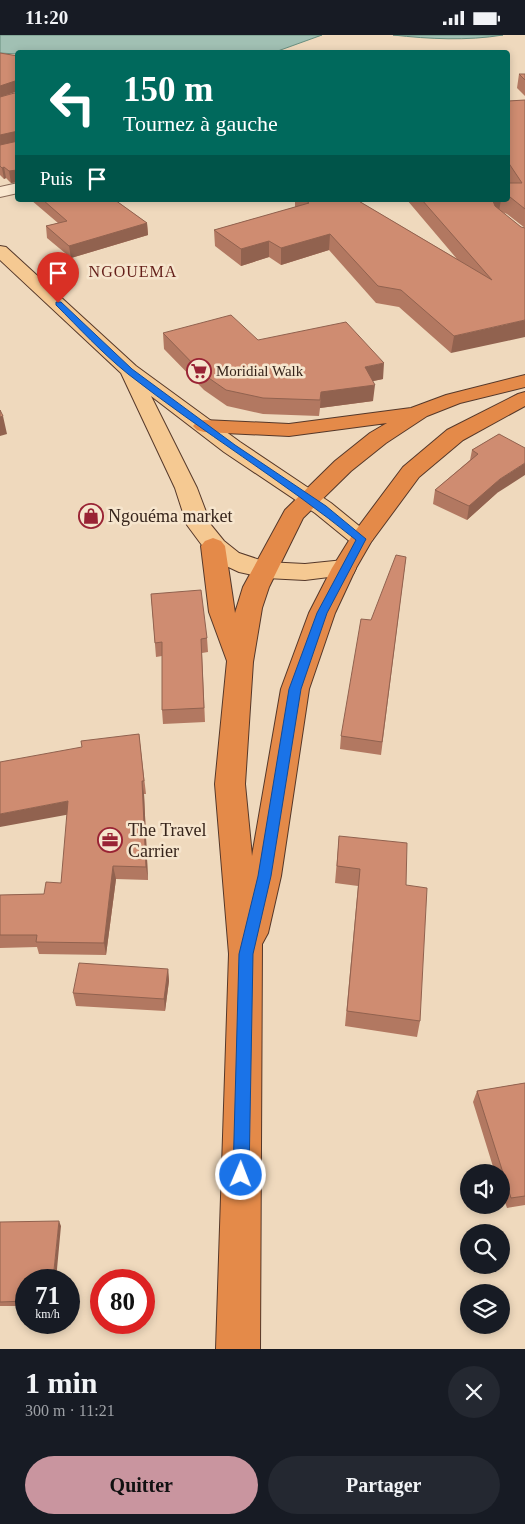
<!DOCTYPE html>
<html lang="fr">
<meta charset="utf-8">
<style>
body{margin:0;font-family:"Times New Roman",serif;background:#242831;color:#f1f3f6;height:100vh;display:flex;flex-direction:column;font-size:19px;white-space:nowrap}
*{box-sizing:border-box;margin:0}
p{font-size:16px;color:#9ea1a6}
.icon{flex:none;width:28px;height:28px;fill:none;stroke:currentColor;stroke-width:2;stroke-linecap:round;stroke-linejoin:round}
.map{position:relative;height:1314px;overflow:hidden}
.side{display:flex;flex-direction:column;background:#171b24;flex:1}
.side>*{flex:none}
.hud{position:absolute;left:15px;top:15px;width:495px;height:152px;border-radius:5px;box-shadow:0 2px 8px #0003;background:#00695c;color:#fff;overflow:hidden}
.buttons{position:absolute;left:460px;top:1129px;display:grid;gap:10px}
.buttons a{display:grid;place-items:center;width:50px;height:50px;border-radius:50%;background:#171b24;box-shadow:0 2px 8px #0003;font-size:25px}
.speed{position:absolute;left:15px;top:1234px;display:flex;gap:10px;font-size:25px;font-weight:700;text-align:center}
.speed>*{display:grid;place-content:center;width:65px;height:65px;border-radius:50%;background:#171b24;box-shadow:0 2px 8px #0003;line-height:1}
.speed small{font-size:12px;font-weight:400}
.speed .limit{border:8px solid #d22;background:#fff;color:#111}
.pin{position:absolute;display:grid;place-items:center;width:42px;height:42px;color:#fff;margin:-51px -21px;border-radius:50% 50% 50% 0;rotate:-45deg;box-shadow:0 0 5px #0007}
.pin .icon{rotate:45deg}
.me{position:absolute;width:55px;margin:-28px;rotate:1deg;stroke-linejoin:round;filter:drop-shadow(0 0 4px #0008)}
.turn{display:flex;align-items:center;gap:18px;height:105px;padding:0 25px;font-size:22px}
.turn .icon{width:65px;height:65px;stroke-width:2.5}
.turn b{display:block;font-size:35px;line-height:42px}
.then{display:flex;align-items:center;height:48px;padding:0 25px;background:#0003;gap:10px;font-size:19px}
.round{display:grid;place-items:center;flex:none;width:52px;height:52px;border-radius:26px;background:#242831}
.headline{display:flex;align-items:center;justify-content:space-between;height:85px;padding:0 25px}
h1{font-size:30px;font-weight:700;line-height:38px}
.action{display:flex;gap:10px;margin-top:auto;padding:10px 25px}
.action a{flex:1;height:58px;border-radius:30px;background:#c9959f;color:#111;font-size:20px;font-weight:700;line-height:58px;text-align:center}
.action a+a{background:#242831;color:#f1f3f6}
.status{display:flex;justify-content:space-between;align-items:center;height:35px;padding:0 25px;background:#171b24;direction:ltr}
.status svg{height:14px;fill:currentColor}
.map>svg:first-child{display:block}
.water{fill:#a1c0b3;stroke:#688e7f}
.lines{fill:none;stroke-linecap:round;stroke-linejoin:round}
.street-casing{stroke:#886956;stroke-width:2}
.primary-casing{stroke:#55382a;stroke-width:2}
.highway-casing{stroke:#55382a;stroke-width:2}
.street{fill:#fae8d0;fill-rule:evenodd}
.primary{fill:#f5c992;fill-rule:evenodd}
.highway{fill:#e48a49;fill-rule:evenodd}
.wall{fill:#b27861}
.shaded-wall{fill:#91624f}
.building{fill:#cf8c71;stroke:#91624f}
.route{fill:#1a73e8;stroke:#114b97}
.labels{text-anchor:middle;stroke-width:5;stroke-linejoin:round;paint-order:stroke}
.far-poi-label{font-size:15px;fill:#36241b;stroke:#f6e5cd;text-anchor:start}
.far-neighbourhood-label{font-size:16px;letter-spacing:1px;fill:#641e19;stroke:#f6e5cd}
.poi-label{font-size:18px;fill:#36241b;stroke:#f6e5cd;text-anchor:start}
</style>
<div class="status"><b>11:20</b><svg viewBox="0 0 49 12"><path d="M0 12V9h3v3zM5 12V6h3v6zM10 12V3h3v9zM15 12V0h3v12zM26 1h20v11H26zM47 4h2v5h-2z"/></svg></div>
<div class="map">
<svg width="525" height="1314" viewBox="0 0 525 1314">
<rect width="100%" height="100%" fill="#efd9bd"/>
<path class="water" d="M0 0H322L275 17 18 18 17 19 0 18Z
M393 0H503C467 6 429 4 393 0Z"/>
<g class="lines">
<defs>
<path id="street" d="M18 148V158L0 162V152Z"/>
<path id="primary" d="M0 211 6 212 136 331 240 407 331 468 369 499 373 504 369 509 361 512 353 509 315 478 224 417 151 361 197 453 211 490 224 506 239 518 266 527 305 529 344 525 353 527 356 533 353 539 305 545 266 543 239 537 222 529 207 517 187 490 175 453 121 338 0 225Z"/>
<path id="highway" d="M525 340V352L460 368 427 381 386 408 351 436 303 483 269 552 262 573 253 627 245 749 252 821 281 654 309 578 332 533 353 499 403 432 447 395 518 359 525 357V371L463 405 419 442 371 507 356 533 335 578 309 654 281 841 268 898 262 909 260 1314H216L229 919 215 749 227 626 209 577 201 511 205 506 213 503 221 506 225 511 235 578 243 552 285 475 335 426 370 398 387 388 289 401 204 397 197 395 193 391 197 387 204 385 289 389 411 373 446 360Z"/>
</defs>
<use href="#street" class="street-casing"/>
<use href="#primary" class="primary-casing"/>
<use href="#highway" class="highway-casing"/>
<use href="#street" class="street"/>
<use href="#primary" class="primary"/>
<use href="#highway" class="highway"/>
</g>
<path class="wall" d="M0 18 18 21V56L4 61 18 57V147L11 148 6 143 4 144 0 140Z
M519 39H525V61L517 53Z
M525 65V193L507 179 502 177 521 192 451 318 399 272 376 268 329 215 281 230 269 222 241 231 215 211 214 195 295 172V165H357L457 224 407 165H508V66Z
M31 165H115L147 188 148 200 71 223 47 203 46 191 58 188Z
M163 298 258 305 383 344 373 346V366L320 373 319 381 263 379 227 371 204 355 164 314Z
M499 399 497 458 467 485 433 469 435 455 470 425 472 415Z
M406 522 381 720 340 714 341 701Z
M151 559 207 603 208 617 202 618 205 687 163 689 162 675V621L156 622Z
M139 699 146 759H144L148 845 116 844 106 920 39 919 37 912 0 913V860L44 859 61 848 82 712Z
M339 801 406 850 420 986 417 1002 345 991 358 851 335 848Z
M168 934 169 946 165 976 76 971 73 958Z
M525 1048V1170L507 1173 501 1156V1138H495L473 1067 477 1056Z
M0 1187 61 1191 26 1245V1271H0Z"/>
<path class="shaded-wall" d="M18 45V56L0 62V51Z
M17 96 18 107 0 112V100Z
M4 132 6 143 4 144 2 133Z
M17 135 18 147 11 148 9 136Z
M494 165H501L499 176 493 178V166Z
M147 188 148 200 71 223 69 211Z
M330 199 329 215 281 230V213Z
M269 206V222L241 231V214Z
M525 285V302L451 318 454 301Z
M384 328 383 344 364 348 365 332Z
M375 350 373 366 320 373 321 357Z
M3 381 7 399 0 401V382Z
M525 428V440L497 458 467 485 469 471 500 444Z
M142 746 144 759 148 845 146 832Z
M68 766 71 779 0 792V779Z
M113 831 116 844 106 920 104 908Z
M168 934 169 946 165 976 164 964Z
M59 1186 61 1191 56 1245H53Z"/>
<path class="building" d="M0 18 18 21V45L0 51Z
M519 39H525V45Z
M18 57V96L0 100V62Z
M525 65V174L510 162H508V148H522L508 127V66Z
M18 106V137L17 135 9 136 4 132 2 133 0 131V110Z
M43 165H115L147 188 69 211 46 191 67 186Z
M305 165H357L492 245 422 165H494L493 166 495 171 521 192 525 193V285L454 301 401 255 378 251 330 199 281 213 269 206 241 214 214 195 309 168Z
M231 280 258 305 346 287 384 328 365 332 375 350 321 357 320 365 263 363 226 355 203 339 163 298Z
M0 375 3 381 0 382Z
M499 399 525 413V428L500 444 469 471 435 455 478 419 472 415Z
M396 520 406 522 382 707 341 701 361 584 371 585Z
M201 555 207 603 201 604 204 673 162 675V607L155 608 151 559Z
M139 699 144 746H142L146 832 113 831 104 908 36 907 37 900H0V860L44 859 46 847 61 848 68 766 0 779V727L82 712 81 706Z
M339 801 407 808 406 850 427 853 420 986 347 976 360 834 337 831Z
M79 928 168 934 164 964 73 958Z
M525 1048V1161L511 1163 477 1056Z
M59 1186 53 1245H26V1266L0 1267V1187Z"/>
<path class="route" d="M56 267H61L132 334 235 410 326 471 366 504 327 578 301 654 271 841 253 919 249 1140 247 1146 241 1148 235 1146 233 1140 239 919 258 841 289 654 317 578 356 505C283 446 202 397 128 339 102 318 79 293 56 270Z"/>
<defs>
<symbol id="supermarket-ring" viewBox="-11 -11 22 22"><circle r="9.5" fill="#f6e5cd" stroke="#992334" stroke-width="1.5"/><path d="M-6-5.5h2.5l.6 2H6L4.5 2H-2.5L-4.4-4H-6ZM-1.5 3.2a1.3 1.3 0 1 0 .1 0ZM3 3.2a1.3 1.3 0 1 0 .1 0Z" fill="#992334"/></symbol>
<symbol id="shop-ring" viewBox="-11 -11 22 22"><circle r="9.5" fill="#f6e5cd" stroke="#992334" stroke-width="1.5"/><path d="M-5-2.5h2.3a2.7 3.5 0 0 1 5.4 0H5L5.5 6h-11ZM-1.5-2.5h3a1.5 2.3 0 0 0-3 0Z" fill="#992334"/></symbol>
<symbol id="office-ring" viewBox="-11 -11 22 22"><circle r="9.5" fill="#f6e5cd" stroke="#992334" stroke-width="1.5"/><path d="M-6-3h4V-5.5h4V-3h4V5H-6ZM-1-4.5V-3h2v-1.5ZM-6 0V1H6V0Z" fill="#992334"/></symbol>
</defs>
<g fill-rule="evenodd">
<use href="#supermarket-ring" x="185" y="322" width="28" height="28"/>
<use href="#shop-ring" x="77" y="467" width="28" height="28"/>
<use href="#office-ring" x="96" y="791" width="28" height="28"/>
</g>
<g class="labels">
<g class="far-poi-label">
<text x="216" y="341">Moridial Walk</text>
</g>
<g class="far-neighbourhood-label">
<text x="133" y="242">NGOUEMA</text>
</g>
<g class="poi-label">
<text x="108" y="487">Ngouéma market</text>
<text x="128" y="801">The Travel<tspan x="128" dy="21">Carrier</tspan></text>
</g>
</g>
</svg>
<div class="buttons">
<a><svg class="icon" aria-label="sound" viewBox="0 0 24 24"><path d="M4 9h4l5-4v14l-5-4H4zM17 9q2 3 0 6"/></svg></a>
<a><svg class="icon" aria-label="search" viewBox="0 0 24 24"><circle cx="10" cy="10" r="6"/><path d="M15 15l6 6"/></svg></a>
<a><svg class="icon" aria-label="layers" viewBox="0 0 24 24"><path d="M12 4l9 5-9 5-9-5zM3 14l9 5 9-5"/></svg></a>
</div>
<div class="speed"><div>71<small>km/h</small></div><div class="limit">80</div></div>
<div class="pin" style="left:58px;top:268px;background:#d93025"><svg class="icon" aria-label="arrive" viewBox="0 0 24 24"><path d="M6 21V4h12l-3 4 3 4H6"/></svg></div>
<svg class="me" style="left:241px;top:1140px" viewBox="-20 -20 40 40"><circle r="17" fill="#1a73e8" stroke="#fff" stroke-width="3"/><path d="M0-11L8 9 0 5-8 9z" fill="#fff"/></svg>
<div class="hud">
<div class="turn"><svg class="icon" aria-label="left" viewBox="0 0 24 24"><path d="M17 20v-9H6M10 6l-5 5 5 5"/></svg><div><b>150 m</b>Tournez à gauche</div></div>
<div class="then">Puis<svg class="icon" aria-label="arrive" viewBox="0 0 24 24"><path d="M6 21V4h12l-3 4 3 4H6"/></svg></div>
</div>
</div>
<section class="side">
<div class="headline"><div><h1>1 min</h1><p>300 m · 11:21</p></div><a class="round"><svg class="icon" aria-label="close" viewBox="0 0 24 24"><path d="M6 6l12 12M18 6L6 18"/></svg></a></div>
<div class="action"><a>Quitter</a><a>Partager</a></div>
</section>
